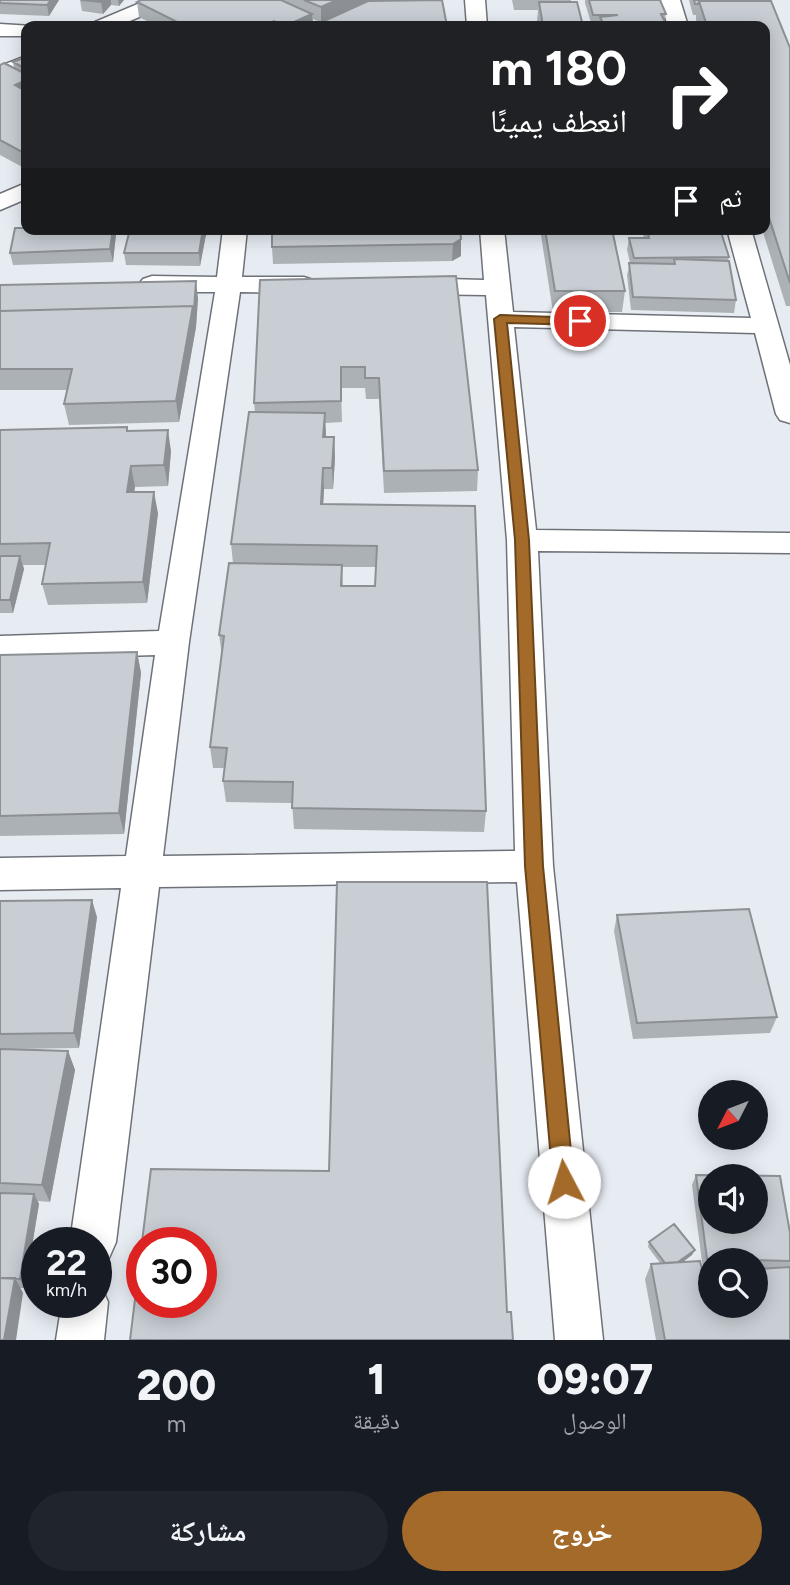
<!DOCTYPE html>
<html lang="ar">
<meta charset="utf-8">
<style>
body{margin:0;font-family:Figtree,"Noto Naskh Arabic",sans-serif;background:#20242c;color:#f1f3f6;direction:rtl;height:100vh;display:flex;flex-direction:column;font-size:26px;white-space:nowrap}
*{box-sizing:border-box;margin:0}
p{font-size:23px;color:#9ea1a6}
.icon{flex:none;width:38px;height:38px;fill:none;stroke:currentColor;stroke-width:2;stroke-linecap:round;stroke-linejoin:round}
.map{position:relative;height:1340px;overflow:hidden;direction:ltr}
.sheet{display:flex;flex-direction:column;background:#171b24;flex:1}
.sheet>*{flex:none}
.top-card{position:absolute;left:21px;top:21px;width:749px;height:214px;border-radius:14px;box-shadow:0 4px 18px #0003;direction:rtl;background:#202124;color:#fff;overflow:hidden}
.needle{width:46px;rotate:228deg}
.tools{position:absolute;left:698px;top:1080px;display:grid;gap:14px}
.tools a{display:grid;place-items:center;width:70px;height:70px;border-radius:50%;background:#171b24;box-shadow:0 4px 18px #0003;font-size:35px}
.speed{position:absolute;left:21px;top:1227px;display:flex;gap:14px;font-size:35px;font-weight:700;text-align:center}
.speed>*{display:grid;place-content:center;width:91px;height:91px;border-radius:50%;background:#171b24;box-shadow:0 4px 18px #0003;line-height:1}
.speed small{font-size:18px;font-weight:400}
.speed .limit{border:10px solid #d22;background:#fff;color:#111}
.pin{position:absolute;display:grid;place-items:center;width:60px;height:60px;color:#fff;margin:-30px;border:4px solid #fff;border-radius:50%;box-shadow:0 2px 7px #0007}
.me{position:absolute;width:77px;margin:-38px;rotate:355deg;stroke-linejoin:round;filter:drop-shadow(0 0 5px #0008)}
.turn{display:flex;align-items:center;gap:24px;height:147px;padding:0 28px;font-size:32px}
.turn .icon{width:91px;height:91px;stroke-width:2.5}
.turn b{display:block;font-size:49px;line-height:60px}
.then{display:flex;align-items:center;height:66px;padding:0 28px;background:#0003;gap:14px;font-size:26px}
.eta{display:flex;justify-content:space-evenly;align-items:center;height:119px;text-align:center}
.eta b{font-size:42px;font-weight:800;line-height:49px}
.cta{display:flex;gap:14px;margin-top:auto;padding:14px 28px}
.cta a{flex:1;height:80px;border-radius:42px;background:#a36a29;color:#fff;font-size:28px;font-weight:800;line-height:80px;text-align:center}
.cta a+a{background:#20242c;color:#f1f3f6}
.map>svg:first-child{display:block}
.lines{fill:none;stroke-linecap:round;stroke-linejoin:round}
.minor-casing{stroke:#6e7278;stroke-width:3}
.minor{fill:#fff;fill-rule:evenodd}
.wall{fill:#acb1b6;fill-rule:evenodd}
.shaded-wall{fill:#8c9094}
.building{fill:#c8ced4;stroke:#8c9094;stroke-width:2;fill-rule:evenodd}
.route{fill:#a36a29;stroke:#6a451b;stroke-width:2}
</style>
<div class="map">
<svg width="790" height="1340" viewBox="0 0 790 1340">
<rect width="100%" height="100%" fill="#e7ecf3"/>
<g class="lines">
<defs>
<path id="minor" d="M147 0H173L170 4 118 26H92L95 22Z
M465 0H485L487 26H467Z
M660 0H680L688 26H668Z
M0 24 33 26H26V36H0Z
M26 56V69L0 79V66Z
M26 183V199L0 210V194Z
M223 229H247L242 277H304L313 280 317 285 313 290 304 293 240 292 189 642 163 856 515 851 507 540 486 295 411 294 402 291 398 286 402 281 411 278 484 280 480 229H504L513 312 751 318 727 229H751L790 365V423L780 420 776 414 755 333 514 327 536 530 790 533V553L538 551 553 866 603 1340H555L517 882 159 887 116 1242 109 1258 96 1263V1242H70L121 888 0 890V858L126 856 155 655 0 660V636L159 631 215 292H152L143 289 139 284 143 279 152 276 217 277Z
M96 1283 101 1286 108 1302 104 1340H56L62 1302H96Z"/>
</defs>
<use href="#minor" class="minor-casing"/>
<use href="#minor" class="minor"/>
</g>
<path class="wall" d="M0 0H59L49 16 0 14Z
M80 0H124L119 6 111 5 103 14 82 11Z
M141 0H371L369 1 447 26H157L139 17 137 2ZM313 19 321 23 313 26Z
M512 0H571V2L583 26H538L537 21 538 10H514Z
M585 0H660L666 14 664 22 667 26H592L585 3Z
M689 0H758L790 48V306H786L762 229H765V26H698L696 20V15H693Z
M26 57V169L0 155V65L14 68 13 62Z
M130 229H208L205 239 200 266 126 265 124 253Z
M540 229H612L625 291 622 312H553Z
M626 229H720L729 257 728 261 736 300 734 313 631 310 627 275 630 263 627 250 629 238H644L643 234H628Z
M116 234 113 262 13 265 10 253Z
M461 239V256L452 261 273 264 272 247Z
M456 276 478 470 477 491 384 493 379 399H366L365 388H341L342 422 325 423 326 437H334L335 458 333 489H324L323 504 475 506 486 811 484 832 294 829 292 803 226 802 223 781 224 768H213L210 747 222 655 219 635 233 563 231 544 255 412 254 403ZM342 567H376L375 586H343Z
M0 285 198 298 196 327 179 422 69 425 64 404 67 390H0Z
M0 430 128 431 171 451 168 486 135 487 134 492 158 513 147 603 48 605 42 584 46 565H23L24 569 13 613H0Z
M137 652 141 673 124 834 0 836V655Z
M0 901 97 917 79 1048 13 1049 68 1051 75 1070 50 1202 38 1201 39 1204 25 1288H20L23 1293 0 1340Z
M617 915 777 1017 770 1033 633 1039 614 931Z
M696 1175 790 1233V1340H656L645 1279 651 1264 660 1263 648 1247 649 1242 692 1255 683 1262 703 1273 756 1306V1260H710V1269H703L692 1185Z"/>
<path class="shaded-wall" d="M51 0H59L49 16 47 5Z
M103 0H111V5L103 14 101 2Z
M118 0H124L119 6Z
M337 0H371L321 23V7Z
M312 14 313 26H285Z
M274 21 275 26H262Z
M26 80V97L15 85Z
M113 229H115L116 234 113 262 110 249Z
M204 229H208L205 239Z
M204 229 205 240 200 266 199 253Z
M461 239V256L452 261 453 244Z
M196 281 198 298 196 327 179 422 176 401Z
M325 413 326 434 324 458 323 437Z
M168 430 171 451 168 486 164 465Z
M334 437 335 458 333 489 332 468Z
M131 466 135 487 131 513 127 492Z
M323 468 324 489 322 526 321 504Z
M154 492 158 513 147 603 143 582Z
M20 556 24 569 13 613 10 600Z
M137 652 141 673 124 834 119 813Z
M92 900 97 917 79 1048 74 1033Z
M68 1051 75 1070 50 1202 42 1185Z
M34 1194 39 1204 25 1288 20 1279Z
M695 1250 692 1255 667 1273 669 1268Z
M15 1278 23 1293 16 1340H4Z"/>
<path class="building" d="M0 0H51L47 5 0 3Z
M81 0H103L101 2Z
M141 0H281L312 14 285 26 274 21 262 26H185L137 2Z
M304 0H337L321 7Z
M442 0 447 26H313L368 1Z
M589 0H660L666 14H661L667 26H604L600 17 618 15H593Z
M694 0H758V1H699L698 4H695Z
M699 1H771L790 48V283L765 205V26H707Z
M539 2H577L583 26H543Z
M26 57V69L13 62Z
M4 63 26 74V80L15 85 26 91V152L24 153 0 140V65Z
M26 223V229H113L110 249 10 253 15 228H25Z
M130 229H203L199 253H124Z
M272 229H460L461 239 453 244 272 247Z
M545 229H612L625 291H555Z
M647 229H720L729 257 634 258 629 238H649Z
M674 259 729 261 736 300 633 297 629 263 675 264Z
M456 276 478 470 384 471 379 378H365V367H341V401L254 403 260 280Z
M196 281 194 310 193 306 0 311V285Z
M193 306 176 401 64 404 72 369H0V311Z
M249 412 325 413 323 437H334L332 468H323L321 504 475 506 486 811 292 808 293 782 223 781 227 748 210 747 224 636 219 635 229 563 342 565 341 586H375L377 546 231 544Z
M127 427V431L168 430 164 465 131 466 127 492H154L143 582 42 584 50 543 0 544V430Z
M0 556H20L10 600H0Z
M137 652 119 813 0 816V655Z
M337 882H487L507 1312H511L513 1340H130L142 1243V1302H201V1242H142L151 1169 329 1171Z
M92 900 74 1033 0 1034V901Z
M749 909 777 1017 637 1023 617 915Z
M0 1049 68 1051 42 1185 0 1183Z
M696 1175 780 1176 790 1233V1261L707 1259ZM710 1176H756V1222H710Z
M0 1193 34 1194 20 1279 0 1278Z
M674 1224 695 1250 678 1262 665 1263 649 1242Z
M700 1261 703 1273 710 1272V1306H756V1269L790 1267V1340H665L651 1264Z
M0 1278H15L4 1340H0Z"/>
<path class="route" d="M500 315 580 318 586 321 580 325 507 323 529 540 543 866 574 1182 571 1189 564 1192 556 1189 553 1182 525 866 515 540 494 319Z"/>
</svg>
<div class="tools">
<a><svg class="needle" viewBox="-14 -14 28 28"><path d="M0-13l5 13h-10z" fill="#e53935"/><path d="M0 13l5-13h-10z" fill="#9ea1a6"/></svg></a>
<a><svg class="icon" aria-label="sound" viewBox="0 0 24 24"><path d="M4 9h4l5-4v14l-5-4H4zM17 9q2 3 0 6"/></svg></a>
<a><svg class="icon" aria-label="search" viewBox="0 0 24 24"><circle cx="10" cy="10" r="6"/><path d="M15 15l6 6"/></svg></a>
</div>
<div class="speed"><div>22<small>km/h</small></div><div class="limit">30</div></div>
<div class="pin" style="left:580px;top:321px;background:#d93025"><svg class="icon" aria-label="arrive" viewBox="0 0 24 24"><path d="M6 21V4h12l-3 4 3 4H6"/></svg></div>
<svg class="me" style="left:564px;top:1182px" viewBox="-20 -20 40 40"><circle r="19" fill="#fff"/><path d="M0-13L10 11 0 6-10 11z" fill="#a36a29"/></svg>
<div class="top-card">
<div class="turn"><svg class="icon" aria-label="right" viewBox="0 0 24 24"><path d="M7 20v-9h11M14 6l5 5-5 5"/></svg><div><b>180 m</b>انعطف يمينًا</div></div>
<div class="then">ثم<svg class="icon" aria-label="arrive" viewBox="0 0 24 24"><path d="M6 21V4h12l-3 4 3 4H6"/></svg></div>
</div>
</div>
<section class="sheet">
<div class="eta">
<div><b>09:07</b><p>الوصول</p></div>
<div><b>1</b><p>دقيقة</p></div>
<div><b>200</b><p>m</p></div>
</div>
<div class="cta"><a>خروج</a><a>مشاركة</a></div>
</section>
